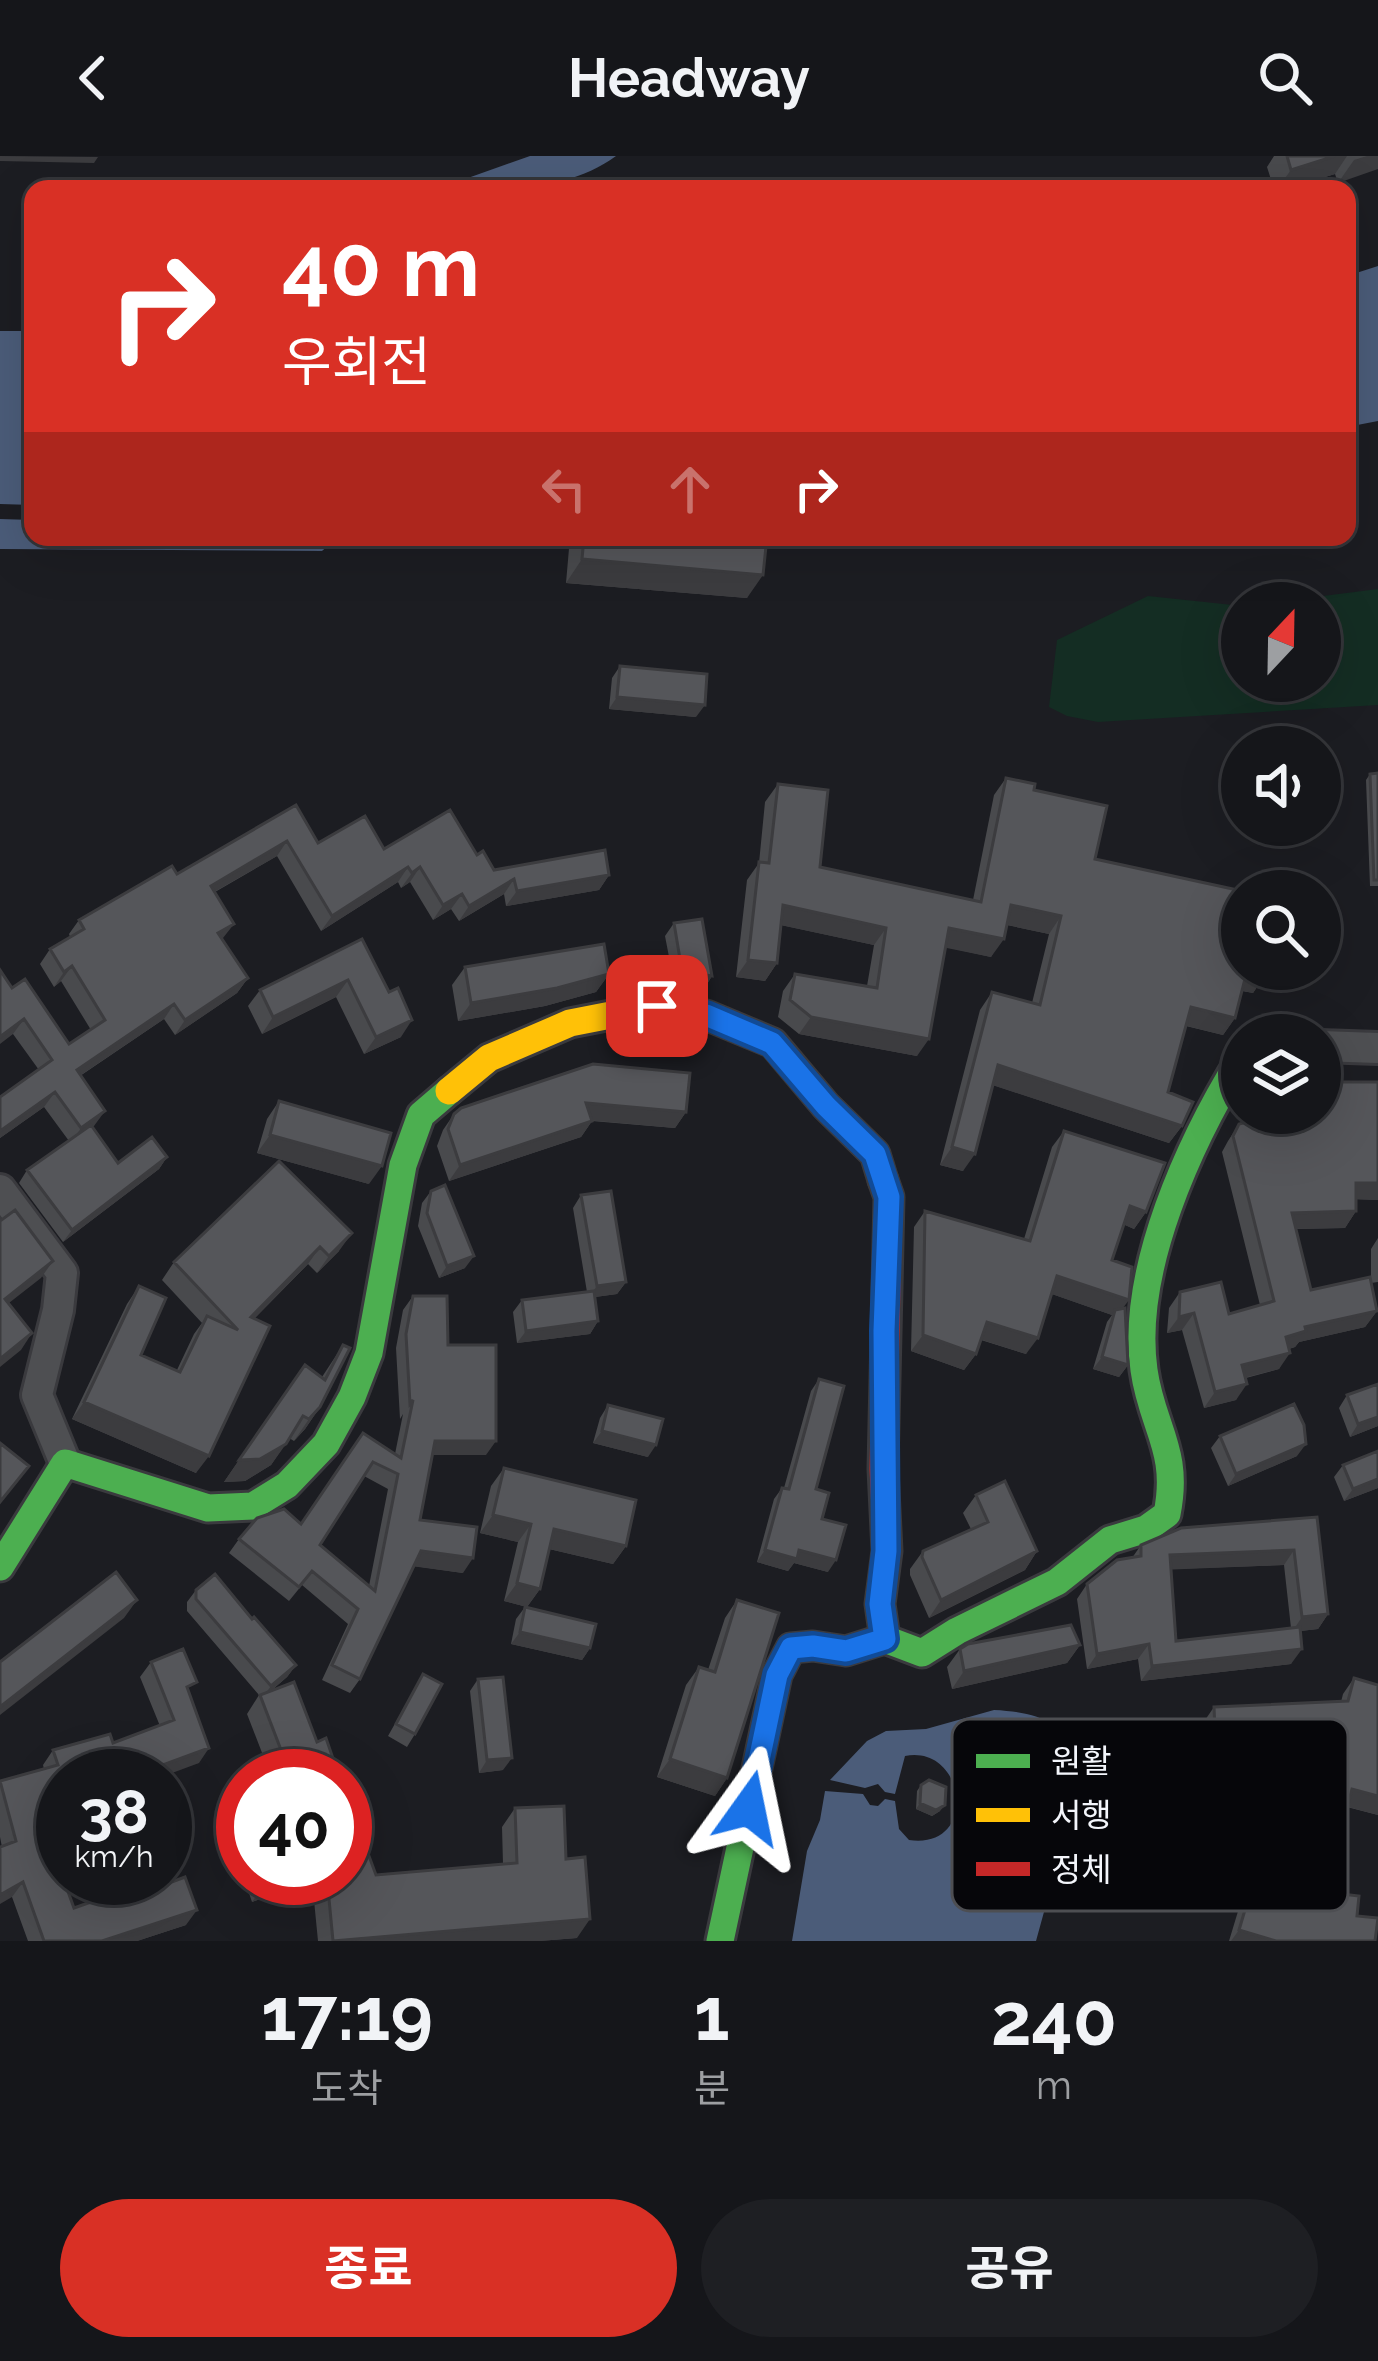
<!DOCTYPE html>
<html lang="ko">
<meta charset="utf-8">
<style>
body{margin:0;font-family:Raleway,"Noto Sans KR",sans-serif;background:#1e1f23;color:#f1f3f6;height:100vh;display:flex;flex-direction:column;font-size:45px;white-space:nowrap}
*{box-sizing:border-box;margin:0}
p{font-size:39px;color:#9d9fa2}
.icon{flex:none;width:66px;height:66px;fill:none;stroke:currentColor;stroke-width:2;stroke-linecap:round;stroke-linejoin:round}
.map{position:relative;height:1785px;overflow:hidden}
.panel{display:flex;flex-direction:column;background:#15161a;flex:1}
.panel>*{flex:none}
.guide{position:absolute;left:24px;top:24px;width:1332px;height:366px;border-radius:24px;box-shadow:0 12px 48px #0002,0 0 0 3px #343539;background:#d93025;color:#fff;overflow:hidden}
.needle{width:78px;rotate:22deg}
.buttons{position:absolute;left:1221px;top:426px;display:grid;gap:24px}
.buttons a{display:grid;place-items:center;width:120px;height:120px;border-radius:50%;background:#15161a;box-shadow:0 12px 48px #0002,0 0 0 3px #343539;font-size:60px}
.speed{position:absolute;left:36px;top:1593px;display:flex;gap:24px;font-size:60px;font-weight:700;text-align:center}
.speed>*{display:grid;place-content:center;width:156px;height:156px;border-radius:50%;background:#15161a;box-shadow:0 12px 48px #0002,0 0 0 3px #343539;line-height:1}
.speed small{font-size:30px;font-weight:400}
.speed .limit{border:18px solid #d22;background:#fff;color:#111}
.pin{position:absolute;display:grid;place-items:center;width:102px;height:102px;color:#fff;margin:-51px;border-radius:24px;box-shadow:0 6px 18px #0006}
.me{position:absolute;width:132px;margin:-66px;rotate:12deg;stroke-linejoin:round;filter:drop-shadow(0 0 9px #0008)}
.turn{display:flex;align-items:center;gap:42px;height:252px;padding:0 60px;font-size:54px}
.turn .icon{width:156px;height:156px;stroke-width:2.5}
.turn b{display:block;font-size:84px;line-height:102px}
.lanes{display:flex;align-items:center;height:114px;padding:0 60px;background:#0003;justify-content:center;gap:60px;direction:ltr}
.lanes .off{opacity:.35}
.eta{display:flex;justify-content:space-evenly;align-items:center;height:204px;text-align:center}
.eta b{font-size:72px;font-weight:700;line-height:84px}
.button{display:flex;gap:24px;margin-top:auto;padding:24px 60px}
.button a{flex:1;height:138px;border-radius:72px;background:#d93025;color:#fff;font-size:48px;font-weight:700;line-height:138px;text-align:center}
.button a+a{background:#1e1f23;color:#f1f3f6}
header{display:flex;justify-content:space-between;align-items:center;height:156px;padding:0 60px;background:#15161a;font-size:54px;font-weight:700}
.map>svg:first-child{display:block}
.green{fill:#142d23}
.water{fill:#4b5c79}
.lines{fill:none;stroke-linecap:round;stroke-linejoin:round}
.street-casing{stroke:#3a3a3e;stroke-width:36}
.fast-casing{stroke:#3a3a3e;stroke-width:33}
.slow-casing{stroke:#3a3a3e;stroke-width:33}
.jam-casing{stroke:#3a3a3e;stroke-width:33}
.street{stroke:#4e4f52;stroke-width:30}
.fast{stroke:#4caf50;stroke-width:27}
.slow{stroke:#ffc107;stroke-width:27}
.jam{stroke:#c62828;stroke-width:27}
.wall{fill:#494a4d;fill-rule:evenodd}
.shaded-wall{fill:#3c3c3f}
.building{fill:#55565a;stroke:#3c3c3f;stroke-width:3;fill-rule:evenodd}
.route-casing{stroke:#114b97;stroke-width:30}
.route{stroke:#1a73e8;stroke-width:21}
.key{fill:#06060a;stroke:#4d4e52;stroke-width:3}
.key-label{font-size:33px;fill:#f3f5fb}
</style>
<header><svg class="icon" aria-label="back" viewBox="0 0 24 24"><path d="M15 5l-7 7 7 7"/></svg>Headway<svg class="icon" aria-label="search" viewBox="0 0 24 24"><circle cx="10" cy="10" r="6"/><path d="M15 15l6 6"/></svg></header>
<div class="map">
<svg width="1378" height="1785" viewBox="0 0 1378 1785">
<rect width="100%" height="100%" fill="#1c1d22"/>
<path class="green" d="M1378 433V549L1098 566 1067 560 1049 551 1057 484 1148 440 1242 450V525H1320V447H1269Z"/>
<path class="water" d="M530 0H616C564 38 498 33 437 33Z
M1378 110V265L1347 271V120Z
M0 175H33V349L0 348Z
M0 363 33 364V381H338L322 395 0 393Z
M994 1554C1035 1556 1063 1565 1085 1603L1068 1646 1065 1690 1046 1724 1047 1745 1036 1785H792L807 1695 820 1664 825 1635 863 1638 870 1649 878 1650 885 1643 895 1645 899 1673 909 1684C980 1694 966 1588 905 1600L895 1638 885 1636 878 1628 865 1632 830 1624 867 1585 886 1575 926 1573Z"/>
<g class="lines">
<defs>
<path id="street" d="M1320 890 1378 892
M0 1034 62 1117 58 1154 37 1239 65 1307"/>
<path id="fast" d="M0 1411 65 1307 208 1352 253 1350 287 1329 326 1288 352 1241 369 1197 403 1009 421 959 449 935
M885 1483 922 1497 957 1475 1057 1426 1110 1384 1146 1373 1167 1358C1180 1294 1152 1272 1144 1214 1130 1114 1190 985 1242 901
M720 1785 777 1519 791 1492 813 1490 846 1495 881 1484"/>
<path id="slow" d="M449 935 489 902 570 867 657 850 706 859 773 887 826 950 875 998 883 1024"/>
<path id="jam" d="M881 1484 885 1483 880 1448 887 1395 883 1313 889 1041 883 1024"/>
</defs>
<use href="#street" class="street-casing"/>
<use href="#fast" class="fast-casing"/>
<use href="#slow" class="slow-casing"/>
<use href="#jam" class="jam-casing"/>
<use href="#street" class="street"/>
<use href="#fast" class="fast"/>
<use href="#slow" class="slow"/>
<use href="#jam" class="jam"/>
</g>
<path class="wall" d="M1274 0H1378L1338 27 1335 18 1286 33H1274L1267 11Z
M570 381H767L747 442 566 427Z
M620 510 696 561 609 553 612 522Z
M1378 617V730H1370L1366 624 1370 618Z
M1006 622 1034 634 1095 703 1265 819 1253 837 1242 835 1235 862 1223 879 1186 870 1168 936 1182 970 1169 987 993 929 963 1015 940 1009 980 854 992 836 1032 847 1049 778 1007 769 991 801 946 791 917 900 799 878 778 861 783 835 795 818 867 830 874 789 781 769 777 807 765 825 736 821 747 724 759 707 765 646 778 628 820 711 973 744 994 639Z
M296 649 318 687 477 699 494 714 609 719 599 734 506 750 504 738 459 765 451 753 433 764 410 726 401 732 398 726 321 775 277 700 215 736 223 782 222 783 248 822 237 837 175 879 164 863 80 920 93 971 118 1007 167 1001 159 1013 63 1086 19 1027 27 1014 69 985 44 951 0 982V941L39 914 13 878 12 832 69 888 91 874 61 825 54 831 40 808 50 793 70 781 69 778 79 764 177 718Z
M674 767 712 820 704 833 674 827 665 780Z
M362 783 401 881 364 898 336 841 262 878 248 850 260 834Z
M465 811 609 818 596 836 545 850 458 865 452 829Z
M1378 926V1044L1356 1043V1055L1345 1072 1296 1073 1311 1134 1377 1155 1365 1171 1299 1186 1295 1191 1289 1193 1279 1213 1246 1222 1236 1244 1204 1252 1182 1174 1167 1177 1169 1152 1180 1136 1229 1158 1260 1149 1222 996 1228 985 1239 968 1282 957H1320Z
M279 945 369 1028 257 997 267 963Z
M686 956 675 972 592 965 581 981 449 1025 437 990 443 974 454 958Z
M1064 975 1146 1056 1134 1073 1123 1068 1112 1104 1122 1152 1128 1209 1119 1221 1093 1213 1107 1166 1112 1159 1052 1138 1026 1198 981 1184 976 1198 964 1214 911 1195 914 1071 925 1055 1024 1083 1052 991Z
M279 1005 339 1095 317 1117 308 1108 254 1163 196 1317 72 1263 127 1148 139 1130 141 1199 177 1214 194 1178 202 1167 162 1124 174 1106Z
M431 1035 465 1112 439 1122 418 1070 422 1047Z
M581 1039 626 1126 617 1138 595 1141 598 1165 590 1178 517 1187 513 1156 522 1144 587 1136 573 1052Z
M1378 1082V1126L1371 1127V1093Z
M413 1140 448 1189 486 1299H433L420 1364 463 1417 414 1410 360 1523 350 1537 322 1524 348 1468 302 1429 289 1445 229 1397 239 1383 301 1368 363 1277 395 1298 403 1258 400 1263 396 1192 403 1154ZM364 1320 388 1333 369 1430 320 1389Z
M343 1189 320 1251 305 1273 294 1285 289 1282 271 1309 245 1325 224 1326 305 1209 322 1221Z
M819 1223 816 1333 822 1363 828 1416 794 1407 788 1415 757 1406 774 1343 782 1332H784L811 1235Z
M1378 1228V1270L1350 1281 1339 1252 1347 1239Z
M608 1249 648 1301 593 1287 600 1262Z
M1220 1280 1297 1300 1228 1330 1211 1292Z
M1378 1295V1332L1344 1345 1334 1321 1343 1309Z
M504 1312 626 1390 613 1408 549 1393 540 1433 527 1451 504 1445 518 1386 480 1377 491 1330Z
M976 1339 1037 1395 1025 1414 929 1462 910 1419V1413L923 1395 971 1373 963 1357Z
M1317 1361 1328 1458 1318 1473 1300 1475 1291 1508 1141 1525 1138 1503 1087 1513 1077 1443 1087 1428 1132 1402 1141 1389ZM1284 1409 1291 1472 1176 1485 1171 1413Z
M196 1434 252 1463 296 1509 287 1521 272 1534 317 1586 339 1620H271L247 1558 259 1539 187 1455V1446Z
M737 1444 727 1622 715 1640 657 1621 686 1529 699 1511 708 1514 725 1462Z
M525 1451 590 1492 582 1504 511 1488 516 1463Z
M1080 1489 1067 1507 952 1533 947 1511 960 1493Z
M151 1506 189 1538 199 1607 63 1620V1682L50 1686 74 1752 153 1733 186 1769 137 1785H28L12 1741 0 1681V1625L44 1613 43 1609 53 1594 113 1587 160 1570 140 1521Z
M423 1518 415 1578 407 1591 388 1580Z
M1354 1522 1378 1529V1659L1347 1651 1325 1736 1357 1760 1375 1785H1229L1256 1696 1267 1680 1295 1688 1314 1616 1232 1619 1204 1723 1193 1739 1170 1733 1196 1635 1205 1622 1203 1567 1214 1551 1341 1546 1343 1538Z
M478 1523 503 1614 479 1617 470 1535Z
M1092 1624 1104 1719 1063 1706 1084 1636Z
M921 1629 940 1655 932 1660 916 1653 917 1635Z
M515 1652 566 1703 577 1782 539 1785H318L312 1724 252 1746 244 1722H345L503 1708 502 1671Z
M243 1698V1719L238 1705Z"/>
<path class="shaded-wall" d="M0 0 98 1 94 7 0 5Z
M1335 0H1347L1335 18 1286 33H1277L1291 14Z
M1367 0H1378V13L1338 27 1354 4Z
M582 403 763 419 747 442 566 427Z
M617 541 705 549 696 561 609 553Z
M287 685 277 700 200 744 211 730Z
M408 711 398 726 321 775 332 760Z
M420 711 410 726 401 732 412 717Z
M609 719 599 734 506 750 517 735Z
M514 723 504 738 459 765 469 750Z
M462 738 451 753 433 764 443 749Z
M783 749 886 772 874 789 771 767Z
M1011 749 1061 760 1049 778 998 767Z
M234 768 223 782 207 792 218 777Z
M949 772 1004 783 991 801 937 790Z
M748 804 777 807 765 825 736 821Z
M72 810 61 825 54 831 64 816Z
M682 815 712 820 704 833 674 827Z
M1247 815 1265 819 1253 837 1235 833Z
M609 818 596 836 545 850 458 865 471 847Z
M248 822 237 837 175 879 185 864Z
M348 824 336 841 262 878 273 861Z
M174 848 164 863 66 929 77 914Z
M1191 851 1235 862 1223 879 1179 868Z
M811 861 929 883 917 900 799 878Z
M24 863 13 878 0 888V881Z
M412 864 401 881 364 898 376 881Z
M998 909 1182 970 1169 987 986 927Z
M55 936 44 951 0 982V975Z
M586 947 686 956 675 972 575 963Z
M105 955 94 970 71 987 81 972Z
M592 965 581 981 449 1025 460 1009Z
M270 979 382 1010 369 1028 257 997Z
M952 991 975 998 963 1015 940 1009Z
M167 1001 159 1013 63 1086 72 1074Z
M1356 1027H1378V1044L1344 1043Z
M1130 1050 1146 1056 1134 1073 1118 1066Z
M1356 1055 1345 1072 1281 1073 1292 1057Z
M352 1077 339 1095 317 1117 329 1100Z
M320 1091 308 1108 238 1179 251 1161Z
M474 1100 465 1112 439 1122 447 1110Z
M53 1105 41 1122 0 1154 5 1143Z
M1057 1120 1129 1144 1117 1160 1115 1154 1112 1159 1046 1136Z
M626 1126 617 1138 588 1142 597 1130Z
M1377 1155 1365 1171 1299 1186 1295 1191 1275 1197 1286 1181 1305 1171Z
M1194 1157 1182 1174 1167 1177 1179 1161Z
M598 1165 590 1178 517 1187 526 1175Z
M987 1166 1038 1182 1026 1198 976 1182Z
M32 1177 21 1194 0 1211V1203Z
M923 1179 976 1198 964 1214 911 1195Z
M1290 1197 1279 1213 1231 1225 1242 1209Z
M1102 1201 1128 1209 1119 1221 1093 1213Z
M1247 1228 1236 1244 1204 1252 1215 1236Z
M84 1246 209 1300 196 1317 72 1263Z
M320 1251 305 1273 294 1285 309 1263Z
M1378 1261V1270L1350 1281 1358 1268Z
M602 1275 656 1289 648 1301 593 1287Z
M435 1285H496L486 1299H425Z
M286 1288 271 1309 245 1325 224 1326 239 1304Z
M1306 1288 1297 1300 1228 1330 1236 1318Z
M1378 1323V1332L1344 1345 1353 1333Z
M493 1359 531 1368 518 1386 480 1377Z
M554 1373 626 1390 613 1408 541 1391Z
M765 1394H799L836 1404 828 1416 794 1407 788 1415 757 1406Z
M1294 1394 1284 1409 1160 1414 1170 1399Z
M421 1395 473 1402 463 1417 411 1410Z
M1037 1395 1025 1414 929 1462 941 1444Z
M517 1427 540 1433 527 1451 504 1445Z
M137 1444 124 1462 0 1559V1551Z
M1328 1458 1318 1473 1292 1476 1302 1461Z
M520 1476 590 1492 582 1504 511 1488Z
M1149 1488 1138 1503 1087 1513 1097 1498Z
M1080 1489 1067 1507 952 1533 964 1515Z
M1302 1493 1291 1508 1141 1525 1152 1510Z
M296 1509 287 1521 262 1542 271 1530Z
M209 1592 199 1607 164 1620H133Z
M1325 1600 1314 1616 1225 1619 1236 1603Z
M512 1602 503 1614 479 1617 487 1604Z
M670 1603 727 1622 715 1640 657 1621Z
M1352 1633 1378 1640V1659L1341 1649Z
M920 1647 945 1649 940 1655 932 1660 916 1653Z
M63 1670V1682L36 1690 46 1675Z
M1071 1694 1112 1707 1104 1719 1063 1706Z
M1181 1717 1204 1723 1193 1739 1170 1733Z
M279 1722H314L312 1724 252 1746 265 1727Z
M23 1726 12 1741 0 1748V1739Z
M197 1754 186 1769 137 1785H102Z
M590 1763 577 1782 539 1785H333Z
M1239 1774 1276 1785H1231Z"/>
<path class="building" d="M1287 0H1335L1291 14Z
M584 381H767L763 419 582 403Z
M620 510 707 518 705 549 617 541Z
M1378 617V724H1374L1370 618Z
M1006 622 1035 628 1034 634 1107 650 1095 703 1242 735V813H1267L1265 819 1247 815 1235 862 1191 851 1168 936 1193 946 1182 970 998 909 975 998 952 991 992 836 1040 849 1061 760 1011 749 1004 783 949 772 929 883 811 861 790 844 795 818 877 832 886 772 783 749 777 807 748 804 759 706 769 707 778 628 828 634 820 711 981 746Z
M296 649 318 687 365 660 384 693 450 654 477 699 483 695 494 714 605 694 609 719 517 735 514 723 469 750 462 738 443 749 420 711 412 717 408 711 332 760 287 685 211 730 234 768 218 777 248 822 185 864 174 848 77 914 105 955 81 972 55 936 0 975V941L52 904 24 863 0 881V814L12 832 25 823 69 888 105 864 72 810 64 816 50 793 84 773 79 764 172 710 177 718Z
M702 763 712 820 682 815 674 767Z
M362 783 389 836 398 832 412 864 376 881 348 824 273 861 260 834Z
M604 788 609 818 557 832 471 847 465 811Z
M593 908 690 917 686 956 586 947 592 965 460 1009 448 973 454 958 461 952Z
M1320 926H1378V1027H1356V1055L1292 1057 1311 1134 1370 1121 1377 1155 1305 1171 1306 1175 1286 1181 1290 1197 1242 1209 1247 1228 1215 1236 1194 1157 1179 1161 1180 1136 1221 1126 1229 1158 1274 1145 1233 980 1239 968 1286 957H1320Z
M279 945 391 977 382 1010 270 979Z
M91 969 118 1007 152 981 167 1001 72 1074 27 1014Z
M1064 975 1165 1007 1146 1056 1130 1050 1112 1104 1132 1111 1129 1144 1057 1120 1038 1182 987 1166 976 1198 923 1179 925 1055 1030 1085Z
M279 1005 352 1077 329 1100 320 1091 251 1161 270 1170 209 1300 84 1246 139 1130 166 1142 141 1199 180 1216 207 1160 238 1174 174 1106Z
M445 1029 474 1100 447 1110 427 1057 431 1035Z
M611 1035 626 1126 597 1130 581 1039Z
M15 1054 53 1105 5 1143 32 1177 0 1203V1065Z
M594 1135 598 1165 526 1175 522 1144Z
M413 1140H447L448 1189H496V1285H435L420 1364 477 1371 473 1402 421 1395 360 1523 332 1509 358 1453 312 1415 299 1431 239 1383 257 1362 284 1353 301 1368 363 1277 401 1302 413 1244 410 1248 406 1178ZM373 1306 398 1318 375 1435 320 1389Z
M1125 1152 1128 1209 1102 1201 1115 1154Z
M343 1189 350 1192 320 1251 309 1263 303 1260 286 1288 260 1303 239 1304 305 1209 325 1224Z
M819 1223 844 1230 816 1333 829 1337 822 1363 846 1369 836 1404 799 1394 797 1403 765 1394 782 1332 789 1333Z
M1378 1228V1261L1358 1268 1347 1239Z
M1294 1248 1304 1269 1306 1288 1236 1318 1220 1280Z
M608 1249 663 1263 656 1289 602 1275Z
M0 1287 29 1310 0 1346Z
M1378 1295V1323L1353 1333 1343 1309Z
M504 1312 636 1344 626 1390 554 1373 540 1433 517 1427 531 1368 493 1359Z
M1005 1325 1037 1395 941 1444 922 1401 923 1395 988 1366 976 1339Z
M1317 1361 1328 1458 1302 1461 1294 1394 1170 1399 1176 1485 1300 1471 1302 1493 1152 1510 1149 1488 1097 1498 1087 1428 1117 1404 1141 1400V1389L1181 1372Z
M116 1416 137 1444 0 1551V1506Z
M215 1418 252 1463 254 1461 296 1509 271 1530 196 1443V1434Z
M737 1444 779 1457 727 1622 670 1603 699 1511 715 1516Z
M525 1451 596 1468 590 1492 520 1476Z
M1071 1469 1080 1489 964 1515 960 1493 968 1488Z
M183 1493 197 1526 187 1531 209 1592 133 1620H63V1670L46 1675 74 1752 150 1725 153 1733 185 1721 197 1754 102 1785H44L23 1726 0 1739V1691L16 1685 0 1625 58 1609 53 1594 110 1578 113 1587 174 1564 151 1506Z
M423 1518 442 1528 415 1578 396 1568Z
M503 1521 512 1602 487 1604 478 1523Z
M1354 1522 1378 1529V1640L1352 1633 1325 1736 1359 1740 1357 1760 1378 1762 1375 1785H1276L1239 1774 1267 1680 1302 1690 1325 1600 1236 1603 1204 1723 1181 1717 1208 1619 1217 1622 1214 1551 1348 1545Z
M294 1526 317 1586 326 1582 339 1620H291L260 1539Z
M929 1624 946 1631 945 1649 936 1654 920 1647 921 1629Z
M345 1635 376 1719 517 1707 515 1652 564 1650 566 1703 585 1701 590 1763 333 1785 327 1722H345Z"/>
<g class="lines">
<defs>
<path id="route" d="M657 850 706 859 772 887 826 950 875 998 889 1041 884 1175 886 1395 880 1448 885 1483 846 1495 813 1490 791 1492 777 1519 749 1652"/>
</defs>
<use href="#route" class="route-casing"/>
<use href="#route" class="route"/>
</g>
<rect x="952" y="1563" width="396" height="192" rx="18" class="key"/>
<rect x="976" y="1598" width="54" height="14" fill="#4caf50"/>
<rect x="976" y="1652" width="54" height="14" fill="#ffc107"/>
<rect x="976" y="1706" width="54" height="14" fill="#c62828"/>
<g class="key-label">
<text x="1051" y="1617">원활</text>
<text x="1051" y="1671">서행</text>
<text x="1051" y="1725">정체</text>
</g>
</svg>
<div class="buttons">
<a><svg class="needle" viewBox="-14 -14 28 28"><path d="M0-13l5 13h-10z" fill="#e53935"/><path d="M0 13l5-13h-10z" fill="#9d9fa2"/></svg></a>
<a><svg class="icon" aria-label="sound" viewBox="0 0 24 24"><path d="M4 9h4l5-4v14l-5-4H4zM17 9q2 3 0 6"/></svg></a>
<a><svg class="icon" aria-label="search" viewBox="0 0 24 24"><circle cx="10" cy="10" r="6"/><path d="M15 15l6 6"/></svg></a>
<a><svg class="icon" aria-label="layers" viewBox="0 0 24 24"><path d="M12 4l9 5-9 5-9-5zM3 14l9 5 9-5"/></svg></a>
</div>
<div class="speed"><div>38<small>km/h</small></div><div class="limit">40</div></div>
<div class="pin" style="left:657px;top:850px;background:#d93025"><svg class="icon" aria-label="arrive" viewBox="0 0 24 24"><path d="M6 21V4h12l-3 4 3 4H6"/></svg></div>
<svg class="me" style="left:749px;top:1652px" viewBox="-20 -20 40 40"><path d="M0-17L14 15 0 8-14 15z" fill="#1a73e8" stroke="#fff" stroke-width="4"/></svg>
<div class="guide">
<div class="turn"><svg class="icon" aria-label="right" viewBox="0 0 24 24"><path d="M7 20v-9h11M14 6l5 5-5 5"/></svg><div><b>40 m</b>우회전</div></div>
<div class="lanes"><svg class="icon off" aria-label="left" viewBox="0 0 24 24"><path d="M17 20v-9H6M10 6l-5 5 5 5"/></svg><svg class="icon off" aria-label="ahead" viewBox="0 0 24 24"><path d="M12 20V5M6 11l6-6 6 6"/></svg><svg class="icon" aria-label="right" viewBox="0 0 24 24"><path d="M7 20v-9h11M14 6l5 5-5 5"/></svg></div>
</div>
</div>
<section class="panel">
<div class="eta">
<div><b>17:19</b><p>도착</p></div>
<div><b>1</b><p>분</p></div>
<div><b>240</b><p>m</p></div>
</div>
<div class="button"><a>종료</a><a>공유</a></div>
</section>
